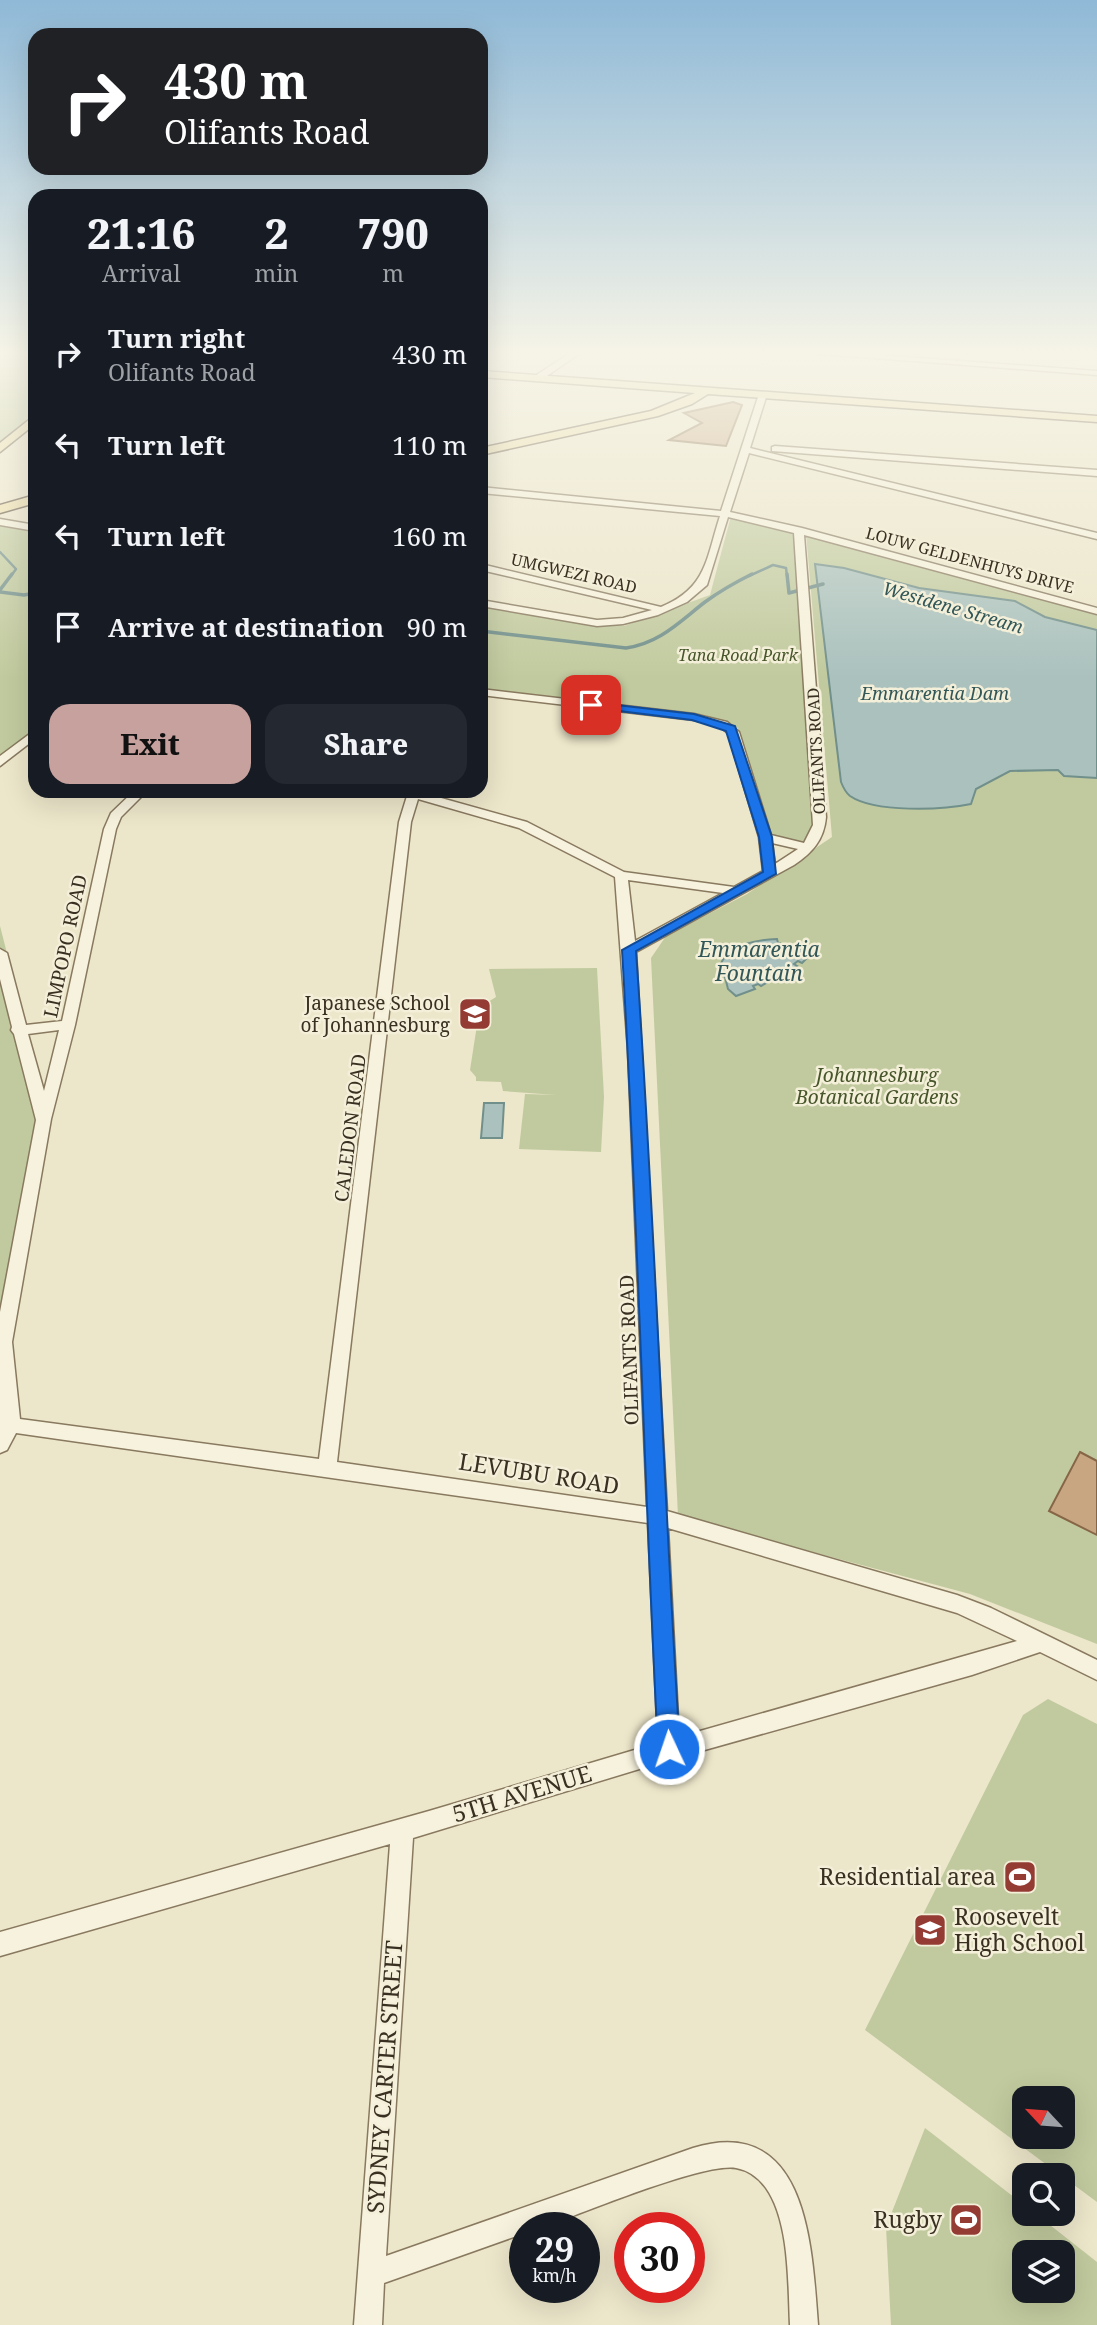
<!DOCTYPE html>
<style>
body{margin:0;font-family:"Noto Serif",serif;background:#242831;color:#f1f3f6;height:100vh;display:flex;flex-direction:column;font-size:26px;white-space:nowrap}
*{box-sizing:border-box;margin:0}
p{font-size:23px;color:#9ea1a6}
.icon{flex:none;width:38px;height:38px;fill:none;stroke:currentColor;stroke-width:2;stroke-linecap:round;stroke-linejoin:round}
.map{position:relative;flex:1;overflow:hidden}
.sheet{position:absolute;left:28px;top:189px;width:460px;height:609px;display:flex;flex-direction:column;background:#171b24;border-radius:21px;box-shadow:0 7px 28px #0002}
.sheet>*{flex:none}
.guide{position:absolute;left:28px;top:28px;width:460px;height:147px;border-radius:21px;box-shadow:0 7px 28px #0002;background:#202124;color:#fff;overflow:hidden}
.needle{width:46px;rotate:296deg}
.fabs{position:absolute;left:1012px;top:2086px;display:grid;gap:14px}
.fabs a{display:grid;place-items:center;width:63px;height:63px;border-radius:14px;background:#171b24;box-shadow:0 7px 28px #0002;font-size:35px}
.speed{position:absolute;left:509px;top:2212px;display:flex;gap:14px;font-size:35px;font-weight:700;text-align:center}
.speed>*{display:grid;place-content:center;width:91px;height:91px;border-radius:50%;background:#171b24;box-shadow:0 7px 28px #0002;line-height:1}
.speed small{font-size:18px;font-weight:400}
.speed .limit{border:10px solid #d22;background:#fff;color:#111}
.pin{position:absolute;display:grid;place-items:center;width:60px;height:60px;color:#fff;margin:-30px;border-radius:14px;box-shadow:0 4px 10px #0006}
.me{position:absolute;width:77px;margin:-38px;rotate:357deg;stroke-linejoin:round;filter:drop-shadow(0 0 5px #0008)}
.turn{display:flex;align-items:center;gap:24px;height:147px;padding:0 21px;font-size:32px}
.turn .icon{width:91px;height:91px;stroke-width:2.5}
.turn b{display:block;font-size:49px;line-height:60px}
.eta{display:flex;justify-content:space-evenly;align-items:center;height:119px;text-align:center}
.eta b{font-size:42px;font-weight:800;line-height:49px}
.cta{display:flex;gap:14px;margin-top:auto;padding:14px 21px}
.cta a{flex:1;height:80px;border-radius:21px;background:#c7a19e;color:#111;font-size:28px;font-weight:800;line-height:80px;text-align:center}
.cta a+a{background:#242831;color:#f1f3f6}
ul{padding:0;list-style:none}
li{display:flex;align-items:center;gap:21px;height:91px;padding:0 21px}
li div{flex:1}
li b{display:block;font-size:26px}
li em{font-style:normal}
.map>svg:first-child{display:block}
.green{fill:#c1ca9e;fill-rule:evenodd}
.water{fill:#aac1bd;stroke:#718f8b;stroke-width:2}
.lines{fill:none;stroke-linecap:round;stroke-linejoin:round}
.stream-far1{stroke:#718f8b;stroke-width:2.5}
.stream{stroke:#718f8b;stroke-width:3.5}
.building{fill:#c8a682;stroke:#866647;stroke-width:2}
.minor-casing{stroke:#88795f;stroke-width:3}
.major-casing{stroke:#574733;stroke-width:3}
.minor{fill:#f7f2dd;fill-rule:evenodd}
.major{fill:#ecdda5;fill-rule:evenodd}
.route{fill:#1a73e8;stroke:#114b97;stroke-width:2}
.labels{text-anchor:middle;stroke-width:5;stroke-linejoin:round;paint-order:stroke}
.far-street-label{font-size:16px;fill:#3a3022;stroke:#f4efd9}
.far-park-label{font-size:16px;font-style:italic;fill:#46552a;stroke:#f4efd9}
.far-water-label{font-size:18px;font-style:italic;fill:#325758;stroke:#f4efd9}
.street-label{font-size:19px;fill:#3a3022;stroke:#f4efd9}
.poi-label{font-size:19px;fill:#3a3022;stroke:#f4efd9;text-anchor:end}
.park-label{font-size:19px;font-style:italic;fill:#46552a;stroke:#f4efd9}
.water-label{font-size:21px;font-style:italic;fill:#325758;stroke:#f4efd9}
.near-street-label{font-size:23px;fill:#3a3022;stroke:#f4efd9}
.near-poi-label{font-size:23px;fill:#3a3022;stroke:#f4efd9;text-anchor:end}
</style>
<div class="map">
<svg width="1097" height="2325" viewBox="0 0 1097 2325">
<rect width="100%" height="100%" fill="#ece6ca"/>
<path class="green" d="M0 353H35V412L0 442Z
M731 516 796 531 815 821 804 843 768 833 738 728 705 715 481 688V602L624 626 710 595Z
M0 521 35 527V737L0 765Z
M806 533 1097 610V1644L970 1594 678 1516 651 958 666 936 747 894 832 837Z
M0 926 49 1117 0 1320Z
M597 968 604 1097 601 1152 519 1149 525 1094 556 1095 503 1091 501 1082 476 1081V1077L470 1070 477 1025 487 1024 488 1002 496 997 489 969Z
M1048 1699 1097 1724V2202L865 2030 1023 1715ZM1024 2098H1062V2137H1024Z
M925 2128 1024 2205V2214H1036L1097 2262V2325H891L886 2227ZM1024 2252H1062V2291H1024Z"/>
<path class="water" d="M815 564 844 568 919 588 1015 601 1045 617 1097 630V778L1064 776 1058 770 1010 771 976 789 971 804C942 810 875 813 850 796 846 793 843 787 841 782Z
M777 939 778 943 813 952 802 963 798 961 794 964 797 966 761 986 758 984 753 986 755 989 736 996 728 989 724 973 718 972C723 945 754 940 777 939Z
M484 1103H504L502 1138H481Z"/>
<g class="lines">
<path class="stream-far1" d="M0 552 16 569 11 576
M749 576 773 565 786 568 787 576"/>
<path class="stream" d="M787 574 789 593 823 584
M0 590 12 574
M0 592 24 595 35 593
M481 631 626 648C660 643 679 622 705 602 720 591 736 582 752 574"/>
</g>
<path class="building" d="M733 402 742 405 726 446 669 440 702 423 684 413Z
M1080 1452 1097 1461V1535L1049 1511Z"/>
<g class="lines">
<defs>
<path id="minor" d="M481 353H486L481 357Z
M570 353H580L541 380H535V376Z
M807 353H850L1097 371V375Z
M763 392 767 394 750 448 1097 533V539L749 453 730 512 802 528 1097 608V614L804 535 826 817C824 840 812 853 794 865L636 952 667 1511 957 1595 991 1608 1097 1660V1680L1040 1652 972 1675 669 1760 413 1838 386 2256 693 2148C808 2113 812 2248 818 2325H790C788 2285 790 2222 766 2188 759 2178 748 2170 736 2168 704 2162 578 2215 541 2228H525V2233L384 2283 382 2325H354L390 1844 0 1956V1932L429 1811 658 1743 648 1523 16 1433 7 1450 0 1453V1312L36 1120 14 1034 11 1030 12 1027 0 979V949L7 953 26 1025 62 1021 104 829 111 813 134 791H147L121 817 116 829 75 1025 51 1119 12 1342 20 1419 319 1459 399 822 407 796 397 791H416L527 822 624 872 734 887 763 871 759 837 728 733 719 726 694 720 481 695V689L694 714 727 722 739 732 771 835 804 843 813 825 794 533 728 517 707 585 687 602 658 615 623 624 597 626 481 606V600L597 620 623 618 652 610 481 570V564L661 607C707 588 706 559 720 516L481 493V487L721 511 759 394ZM418 799 519 828 615 877 628 1050 647 1507 337 1462 411 822ZM772 843 798 849 775 864ZM628 880 723 893 635 941ZM59 1030 44 1091 28 1034ZM668 1528 957 1613 1017 1641 679 1737Z
M775 446 1097 470V476L772 451V447Z
M0 519 35 525V531L0 525Z
M35 730V739L0 766V756Z"/>
<path id="major" d="M481 371 1097 416V422L708 394 692 404 658 416 481 455V448L651 411 695 393 481 377Z
M35 415V424L0 452V443Z
M35 495V503L0 513V505Z"/>
</defs>
<use href="#minor" class="minor-casing"/>
<use href="#major" class="major-casing"/>
<use href="#minor" class="minor"/>
<use href="#major" class="major"/>
</g>
<linearGradient id="sky" x2="0" y2="1"><stop stop-color="#8fb9d7"/><stop offset="0.52" stop-color="#f6f4e7"/><stop offset="1" stop-color="#f6f4e7" stop-opacity="0"/></linearGradient>
<rect width="1097" height="679" fill="url(#sky)"/>
<path class="route" d="M591 702 694 714 735 726 772 837 776 874 636 951C655 1217 663 1484 680 1749L677 1757 669 1760 661 1757 658 1749C644 1483 638 1216 622 950L763 872 759 837 726 731 692 720 587 707V703Z"/>
<defs>
<symbol id="school-square" viewBox="-11 -11 22 22"><rect x="-9" y="-9" width="18" height="18" rx="4" fill="#943c33" stroke="#f4efd9"/><path d="M0-5L7-2L0 1L-7-2ZM-4 1L0 2.5L4 1V4Q0 6-4 4Z" fill="#fff"/></symbol>
<symbol id="stadium-square" viewBox="-11 -11 22 22"><rect x="-9" y="-9" width="18" height="18" rx="4" fill="#943c33" stroke="#f4efd9"/><path d="M0-5a6.5 5 0 1 0 0 10a6.5 5 0 1 0 0-10ZM-3.5-1.8h7v3.6h-7Z" fill="#fff"/></symbol>
</defs>
<g fill-rule="evenodd">
<use href="#school-square" x="456" y="995" width="38" height="38"/>
<use href="#stadium-square" x="1001" y="1858" width="38" height="38"/>
<use href="#school-square" x="911" y="1911" width="38" height="38"/>
<use href="#stadium-square" x="947" y="2201" width="38" height="38"/>
</g>
<g class="labels">
<g class="far-street-label">
<text transform="translate(970 560) rotate(15)" y="6">LOUW GELDENHUYS DRIVE</text>
<text transform="translate(574 573) rotate(13)" y="6">UMGWEZI ROAD</text>
<text transform="translate(816 751) rotate(-93)" y="6">OLIFANTS ROAD</text>
</g>
<g class="far-park-label">
<text x="738" y="661">Tana Road Park</text>
</g>
<g class="far-water-label">
<text transform="translate(953 608) rotate(16)" y="6">Westdene Stream</text>
<text x="935" y="700">Emmarentia Dam</text>
</g>
<g class="street-label">
<text transform="translate(65 946) rotate(-78)" y="7">LIMPOPO ROAD</text>
<text transform="translate(350 1128) rotate(-83)" y="7">CALEDON ROAD</text>
<text transform="translate(629 1350) rotate(-92)" y="7">OLIFANTS ROAD</text>
</g>
<g class="poi-label">
<text x="450" y="1010">Japanese School<tspan x="450" dy="22">of Johannesburg</tspan></text>
</g>
<g class="park-label">
<text x="877" y="1082">Johannesburg<tspan x="877" dy="22">Botanical Gardens</tspan></text>
</g>
<g class="water-label">
<text x="759" y="957">Emmarentia<tspan x="759" dy="24">Fountain</tspan></text>
</g>
<g class="near-street-label">
<text transform="translate(539 1474) rotate(9)" y="8">LEVUBU ROAD</text>
<text transform="translate(522 1794) rotate(-17)" y="8">5TH AVENUE</text>
<text transform="translate(385 2077) rotate(-86)" y="8">SYDNEY CARTER STREET</text>
</g>
<g class="near-poi-label">
<text x="996" y="1885">Residential area</text>
<text x="954" y="1925" text-anchor="start">Roosevelt<tspan x="954" dy="26">High School</tspan></text>
<text x="942" y="2228">Rugby</text>
</g>
</g>
</svg>
<div class="fabs">
<a><svg class="needle" viewBox="-14 -14 28 28"><path d="M0-13l5 13h-10z" fill="#e53935"/><path d="M0 13l5-13h-10z" fill="#9ea1a6"/></svg></a>
<a><svg class="icon" aria-label="search" viewBox="0 0 24 24"><circle cx="10" cy="10" r="6"/><path d="M15 15l6 6"/></svg></a>
<a><svg class="icon" aria-label="layers" viewBox="0 0 24 24"><path d="M12 4l9 5-9 5-9-5zM3 14l9 5 9-5"/></svg></a>
</div>
<div class="speed"><div>29<small>km/h</small></div><div class="limit">30</div></div>
<div class="pin" style="left:591px;top:705px;background:#d93025"><svg class="icon" aria-label="arrive" viewBox="0 0 24 24"><path d="M6 21V4h12l-3 4 3 4H6"/></svg></div>
<svg class="me" style="left:669px;top:1749px" viewBox="-20 -20 40 40"><circle r="17" fill="#1a73e8" stroke="#fff" stroke-width="3"/><path d="M0-11L8 9 0 5-8 9z" fill="#fff"/></svg>
<div class="guide">
<div class="turn"><svg class="icon" aria-label="right" viewBox="0 0 24 24"><path d="M7 20v-9h11M14 6l5 5-5 5"/></svg><div><b>430 m</b>Olifants Road</div></div>
</div>
<section class="sheet">
<div class="eta">
<div><b>21:16</b><p>Arrival</p></div>
<div><b>2</b><p>min</p></div>
<div><b>790</b><p>m</p></div>
</div>
<ul>
<li><svg class="icon" aria-label="right" viewBox="0 0 24 24"><path d="M7 20v-9h11M14 6l5 5-5 5"/></svg><div><b>Turn right</b><p>Olifants Road</p></div><em>430 m</em></li>
<li><svg class="icon" aria-label="left" viewBox="0 0 24 24"><path d="M17 20v-9H6M10 6l-5 5 5 5"/></svg><div><b>Turn left</b></div><em>110 m</em></li>
<li><svg class="icon" aria-label="left" viewBox="0 0 24 24"><path d="M17 20v-9H6M10 6l-5 5 5 5"/></svg><div><b>Turn left</b></div><em>160 m</em></li>
<li><svg class="icon" aria-label="arrive" viewBox="0 0 24 24"><path d="M6 21V4h12l-3 4 3 4H6"/></svg><div><b>Arrive at destination</b></div><em>90 m</em></li>
</ul>
<div class="cta"><a>Exit</a><a>Share</a></div>
</section>
</div>
